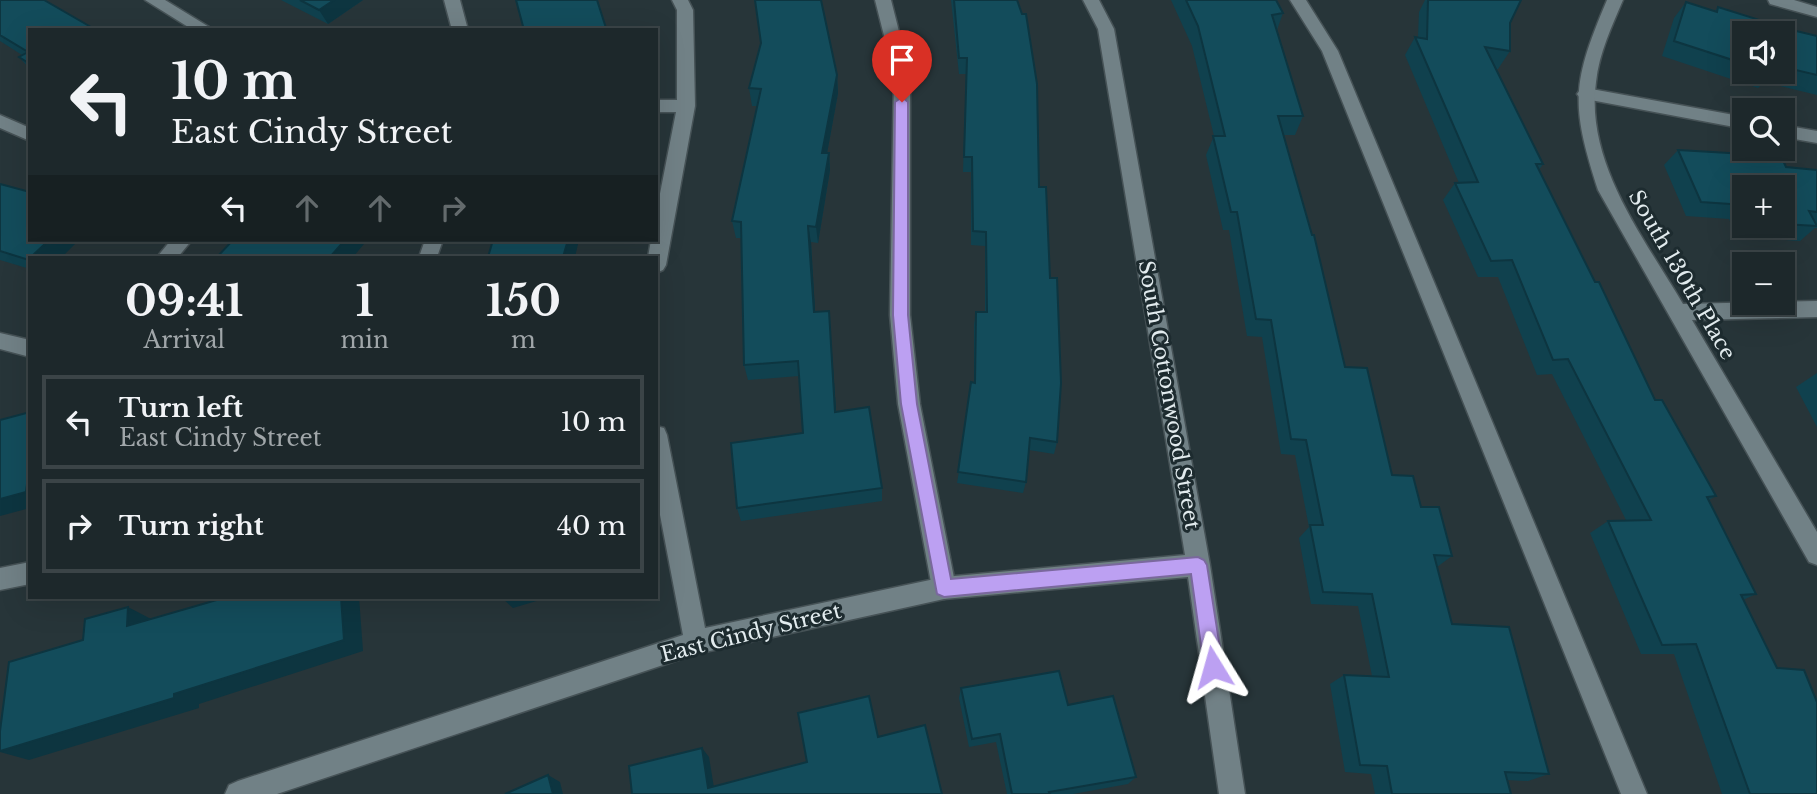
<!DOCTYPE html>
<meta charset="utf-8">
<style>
body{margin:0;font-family:"Libre Baskerville",serif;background:#253033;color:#f1f3f6;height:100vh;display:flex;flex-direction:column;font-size:26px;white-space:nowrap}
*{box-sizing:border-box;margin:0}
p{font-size:23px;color:#a0a6a9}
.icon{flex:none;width:38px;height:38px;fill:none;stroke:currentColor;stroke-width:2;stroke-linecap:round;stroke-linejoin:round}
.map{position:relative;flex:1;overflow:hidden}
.details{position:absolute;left:28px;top:256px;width:630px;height:343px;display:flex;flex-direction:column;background:#1d282b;border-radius:0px;box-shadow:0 7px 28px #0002,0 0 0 2px #3b4447}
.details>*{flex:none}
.guide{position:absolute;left:28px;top:28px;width:630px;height:214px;border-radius:0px;box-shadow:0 7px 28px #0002,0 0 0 2px #3b4447;background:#1d282b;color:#f1f3f6;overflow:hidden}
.tools{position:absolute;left:1732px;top:21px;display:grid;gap:14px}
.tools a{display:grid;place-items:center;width:63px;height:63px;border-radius:0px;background:#1d282b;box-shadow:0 7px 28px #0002,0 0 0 2px #3b4447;font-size:35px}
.pin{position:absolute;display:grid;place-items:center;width:60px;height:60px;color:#fff;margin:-72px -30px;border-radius:50% 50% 50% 0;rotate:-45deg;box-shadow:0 0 7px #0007}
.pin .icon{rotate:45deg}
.me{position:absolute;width:77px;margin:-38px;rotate:352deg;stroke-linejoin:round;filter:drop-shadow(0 0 5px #0008)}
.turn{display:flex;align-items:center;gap:24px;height:147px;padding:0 28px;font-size:32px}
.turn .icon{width:91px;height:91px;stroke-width:2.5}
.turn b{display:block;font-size:49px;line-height:60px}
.lanes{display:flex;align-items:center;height:66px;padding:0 28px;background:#0003;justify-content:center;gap:35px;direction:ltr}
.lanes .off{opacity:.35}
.eta{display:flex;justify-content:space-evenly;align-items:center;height:119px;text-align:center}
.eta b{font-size:42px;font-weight:700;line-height:49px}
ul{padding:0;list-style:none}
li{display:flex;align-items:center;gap:21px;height:94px;margin:0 14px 10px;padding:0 14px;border:4px solid #3b4447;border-radius:0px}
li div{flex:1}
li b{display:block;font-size:26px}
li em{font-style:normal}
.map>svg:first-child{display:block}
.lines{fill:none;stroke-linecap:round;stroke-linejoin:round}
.service-casing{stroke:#465256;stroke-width:3}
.minor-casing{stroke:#465256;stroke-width:3}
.service{fill:#718186;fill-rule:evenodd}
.minor{fill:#718186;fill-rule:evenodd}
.wall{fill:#10414e;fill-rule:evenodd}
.shaded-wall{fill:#0d3540}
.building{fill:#134c5b;stroke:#0d3540;stroke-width:2}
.route{fill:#bca0f2;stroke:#7a689d;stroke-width:2}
.labels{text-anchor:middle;stroke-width:6;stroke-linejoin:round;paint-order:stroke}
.street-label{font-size:21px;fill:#e2ebee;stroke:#1d2b2f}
</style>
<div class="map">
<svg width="1817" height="794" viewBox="0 0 1817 794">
<rect width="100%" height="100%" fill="#273539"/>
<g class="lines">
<defs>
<path id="service" d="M444 0H460L468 30H452Z
M875 0H891L910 75V315L920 404 956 588 952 596 944 599 936 596 932 588 898 404 890 315 894 75Z
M1290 0H1306L1338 51 1647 794H1621L1322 51Z
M1586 88 1745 117V129L1580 98 1577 94 1580 90Z
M0 115 30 128V141L0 128Z
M1783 125 1817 131V143L1783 137Z
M425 240H443L437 257H419Z
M30 562V584L0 590V568Z"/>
<path id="minor" d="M145 0H165L214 30H193Z
M672 0H688L693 10 695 106 666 265 663 270 656 273V257H648L651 240H656V214L676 112H656V100H677V10Z
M1083 0H1099L1114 29 1210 565 1245 794H1219L1188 577 944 599 696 654 277 794H225L229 785 238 781 683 635 656 494V426L664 428 667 435 705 628 944 577 1185 555 1098 29Z
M1607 0H1623C1612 26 1599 53 1596 82 1585 163 1644 238 1683 304L1817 301V317L1692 320 1817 532V565L1809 562 1598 190C1570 103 1572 83 1607 0Z
M1768 0H1794L1817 7V17L1770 4Z
M171 240H192L178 257H157Z
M0 333 30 340V357L0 349Z"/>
</defs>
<use href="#service" class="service-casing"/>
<use href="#minor" class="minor-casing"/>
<use href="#service" class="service"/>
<use href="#minor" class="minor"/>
</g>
<path class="wall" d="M0 0 30 30V69L19 57 22 55 0 41Z
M281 0H363L328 24Z
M951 0H1017L1039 187 1057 442 1054 454 1029 450 1026 482 1023 493 957 483 974 383V325L976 312H985V246L971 245V172H963L966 74H959Z
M1171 0H1276L1283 13 1277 30 1303 116 1295 135H1283L1345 367 1392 475 1421 507 1452 556 1437 567 1452 624 1549 774 1528 781 1507 780 1511 794H1375L1371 774 1345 772 1330 684 1344 675 1372 676 1358 606 1311 604 1299 538 1309 527 1295 455 1281 454 1262 337 1247 336 1229 230H1223L1206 155 1214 136 1192 46Z
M1425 0H1521L1510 23V51L1498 69H1496L1543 164 1539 170 1655 400 1716 496 1709 500 1756 594 1743 600 1817 794H1722L1674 654H1641L1590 533 1608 521 1626 520 1552 374 1537 375 1498 277H1478L1443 200 1455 183H1459L1405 55 1415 37H1418L1419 12Z
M1686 2 1715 11 1718 7 1788 29 1817 36V95L1764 82 1758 88 1662 56 1674 18ZM1745 33H1783V72H1745Z
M837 75 838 93 827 153H829L830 170 818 243 811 242 815 312 830 326 836 411 882 488V501L741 521 737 508 803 433 799 376 748 380 744 365 742 238H736L732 221 758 106H752L749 88Z
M1678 150 1786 167 1817 170V228H1815L1800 241 1737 237 1729 219 1686 216 1664 165ZM1745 187H1783V226H1745Z
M0 184 30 257V269L0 260Z
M1817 373V427L1796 387Z
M961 688 1068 705 1136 777 1128 784 1073 794H1007L996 742 969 747 959 698Z"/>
<path class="shaded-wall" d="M334 0H363L328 24 319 10Z
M837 75 838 93 824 170 822 153Z
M829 153 830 170 818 243 816 227Z
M808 226 811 242 816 327 814 312Z
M49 240H79L62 257H31Z
M345 240H361L364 244 353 257H330Z
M568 240H579L575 257H563Z
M829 311 830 326 837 425 835 412Z
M28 476H30V508L0 516V499Z
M341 597H359L363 651 199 704V708L29 760 0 752V751L174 694Z
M506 597H550L513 608 502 598Z
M128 607 153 620 127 626Z
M702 748 709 757 715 794 708 788Z
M548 775 560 782 563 794H553Z"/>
<path class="building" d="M0 0H44L96 30H30V64L19 57 28 52 0 35Z
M300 0H334L319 10Z
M516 0H597L606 28 597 30H524Z
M755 0H821L837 75 822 153H829L816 227 808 226 814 312 829 311 835 412 869 407 882 488 737 508 731 443 803 433 798 361 744 365 741 222 732 221 761 89 749 88 761 43Z
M954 0H1017L1022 14H1026L1037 84 1039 187H1046L1050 278H1057L1061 383 1057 442 1030 438 1026 482 958 472 971 382 975 383 976 312H987L986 232 973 231 972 157H964L967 58H959Z
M1186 0H1276L1283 13 1272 15 1303 116H1278L1312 235H1314L1345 367 1367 368 1392 475 1413 476 1421 507H1439L1452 556 1434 555 1452 624 1509 627 1549 774 1505 772 1511 794H1392L1387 766 1360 765 1344 675 1389 677 1372 594 1323 592 1310 525H1323L1306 440 1291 439 1271 320 1256 319 1237 212H1231L1213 136H1225L1198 26Z
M1428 0H1521L1510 23V51L1485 47 1543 164H1536L1595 282H1599L1655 400H1662L1716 496 1707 497 1756 594 1741 595 1777 668 1804 670 1817 702V794H1750L1696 644 1662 645 1608 521 1651 520 1568 359 1553 360 1512 260 1491 261 1455 183 1478 182 1415 37 1427 39Z
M1686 2 1717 12 1718 7 1788 29 1817 36V75L1783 67V33H1745V64L1674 41Z
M1678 150 1781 156 1786 167 1817 170V212L1809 211 1817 226 1783 224V187H1745V205L1701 202Z
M0 184 30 192V240H49L31 257H30L29 260 0 251Z
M233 240H345L330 257H217Z
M493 240H568L563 257H488Z
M30 412V476H28L26 492 0 499V420Z
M227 597H341L344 640 174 694V698L0 751V731L9 662 83 640 85 619 128 607 127 626Z
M1059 671 1068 705 1113 696 1136 777 1049 792 1050 794H1012L1000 734 972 739 961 688Z
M869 696 878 737 925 725 942 794H632L629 766 702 748 708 788 807 762 798 713Z
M548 775 553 794H505Z"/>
<path class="route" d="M902 97 908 102V315L917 404 951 579 1198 557 1204 560 1207 565 1223 667 1220 674 1213 676 1207 674 1204 667 1191 574 944 597 937 594 901 404 893 315 895 102Z"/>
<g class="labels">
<g class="street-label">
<text transform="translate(1682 275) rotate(60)" y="7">South 130th Place</text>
<text transform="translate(1169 395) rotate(80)" y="7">South Cottonwood Street</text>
<text transform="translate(751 633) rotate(-14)" y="7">East Cindy Street</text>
</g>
</g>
</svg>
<div class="tools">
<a><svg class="icon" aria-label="sound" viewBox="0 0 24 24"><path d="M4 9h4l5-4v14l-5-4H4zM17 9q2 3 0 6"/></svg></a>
<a><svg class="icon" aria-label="search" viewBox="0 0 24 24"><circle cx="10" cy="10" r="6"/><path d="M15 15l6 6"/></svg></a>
<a>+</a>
<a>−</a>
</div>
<div class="pin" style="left:902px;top:102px;background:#d93025"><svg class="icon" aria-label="arrive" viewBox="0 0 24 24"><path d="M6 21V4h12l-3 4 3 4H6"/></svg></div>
<svg class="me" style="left:1213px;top:667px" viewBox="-20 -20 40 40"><path d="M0-17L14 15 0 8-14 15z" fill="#bca0f2" stroke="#fff" stroke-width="4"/></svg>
<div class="guide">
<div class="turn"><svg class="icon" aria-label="left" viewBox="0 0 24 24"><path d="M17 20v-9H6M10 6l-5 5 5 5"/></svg><div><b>10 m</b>East Cindy Street</div></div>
<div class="lanes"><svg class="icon" aria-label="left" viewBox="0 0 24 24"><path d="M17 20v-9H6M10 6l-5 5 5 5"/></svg><svg class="icon off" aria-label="ahead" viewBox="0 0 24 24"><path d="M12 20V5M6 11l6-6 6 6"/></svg><svg class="icon off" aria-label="ahead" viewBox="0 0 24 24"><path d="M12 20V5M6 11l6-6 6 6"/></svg><svg class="icon off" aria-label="right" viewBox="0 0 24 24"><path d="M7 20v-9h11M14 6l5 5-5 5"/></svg></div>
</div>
<section class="details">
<div class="eta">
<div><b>09:41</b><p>Arrival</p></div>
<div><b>1</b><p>min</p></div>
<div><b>150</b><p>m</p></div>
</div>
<ul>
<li><svg class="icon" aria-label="left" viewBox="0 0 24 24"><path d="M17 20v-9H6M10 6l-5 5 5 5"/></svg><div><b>Turn left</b><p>East Cindy Street</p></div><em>10 m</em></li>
<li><svg class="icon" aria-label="right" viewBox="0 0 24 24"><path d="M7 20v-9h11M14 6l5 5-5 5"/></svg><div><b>Turn right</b></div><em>40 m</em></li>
</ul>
</section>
</div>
